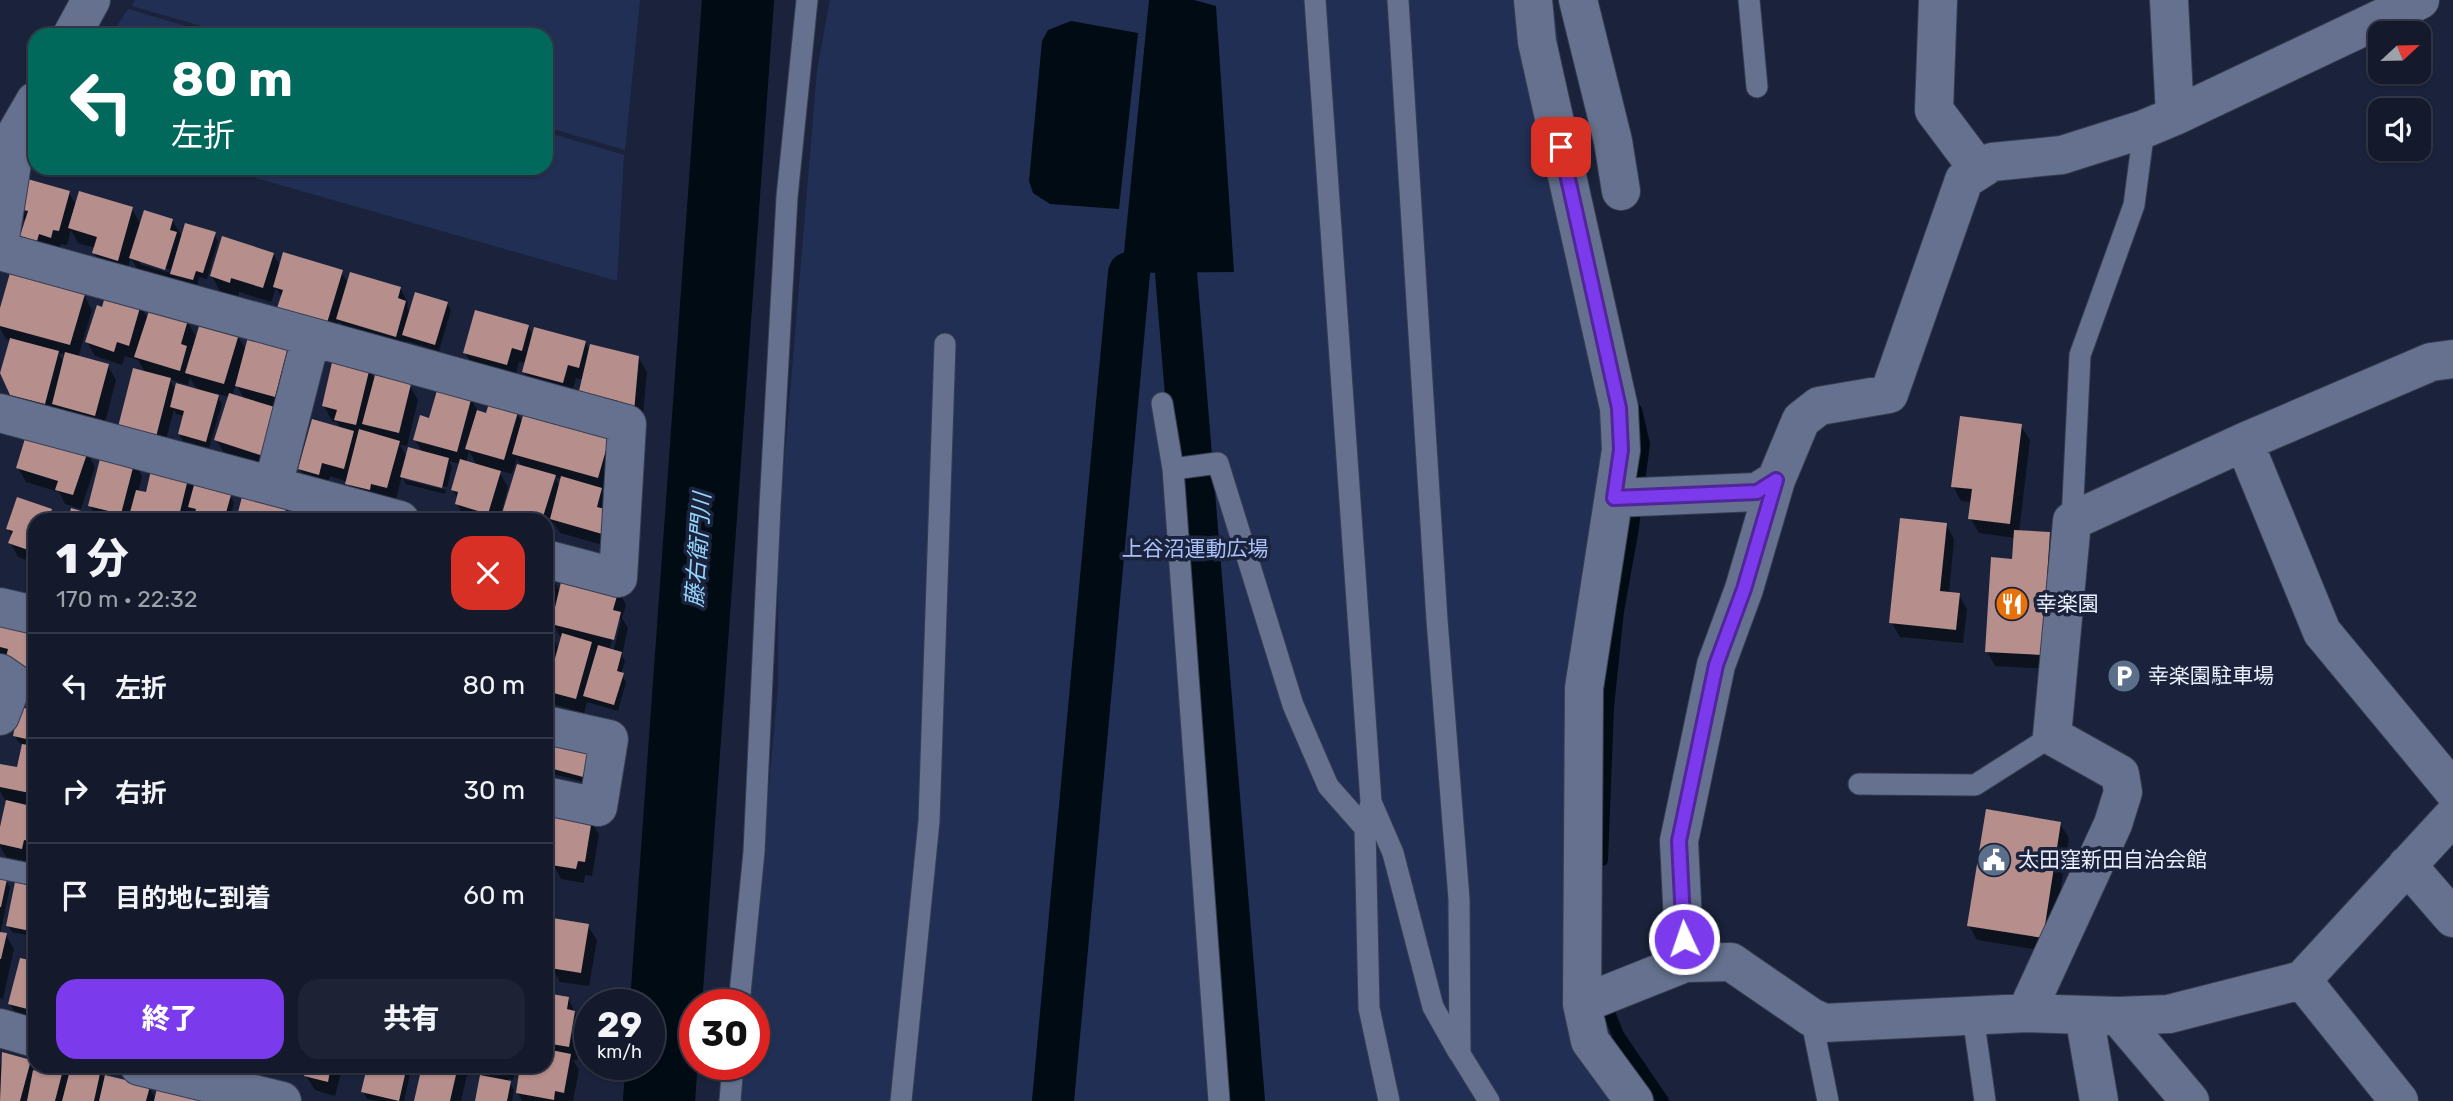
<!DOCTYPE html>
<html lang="ja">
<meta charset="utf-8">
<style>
body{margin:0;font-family:Rubik,"Noto Sans JP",sans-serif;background:#1d2334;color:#f1f3f6;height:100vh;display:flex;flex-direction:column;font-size:26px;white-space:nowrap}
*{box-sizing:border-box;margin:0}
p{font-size:23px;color:#9da1a9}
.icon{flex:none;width:38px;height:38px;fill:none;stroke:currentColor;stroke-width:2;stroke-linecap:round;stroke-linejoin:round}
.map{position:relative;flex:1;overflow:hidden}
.details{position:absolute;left:28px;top:513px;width:525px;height:560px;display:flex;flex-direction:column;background:#141a2c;border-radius:21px;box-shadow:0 2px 5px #0004,0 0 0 2px #333848}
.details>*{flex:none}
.guide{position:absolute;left:28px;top:28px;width:525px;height:147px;border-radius:21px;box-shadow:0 2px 5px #0004,0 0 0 2px #333848;background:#00695c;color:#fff;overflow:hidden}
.needle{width:46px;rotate:68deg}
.controls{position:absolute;left:2368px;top:21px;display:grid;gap:14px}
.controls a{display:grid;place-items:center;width:63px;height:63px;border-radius:14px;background:#141a2c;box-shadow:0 2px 5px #0004,0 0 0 2px #333848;font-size:35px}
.speed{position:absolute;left:574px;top:989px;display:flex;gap:14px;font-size:35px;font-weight:700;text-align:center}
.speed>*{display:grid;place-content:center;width:91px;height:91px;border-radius:50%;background:#141a2c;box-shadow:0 2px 5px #0004,0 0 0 2px #333848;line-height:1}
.speed small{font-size:18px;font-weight:400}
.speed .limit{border:10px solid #d22;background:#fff;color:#111}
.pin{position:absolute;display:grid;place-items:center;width:60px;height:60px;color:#fff;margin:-30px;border-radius:14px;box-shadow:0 4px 10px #0006}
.me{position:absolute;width:77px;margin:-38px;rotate:357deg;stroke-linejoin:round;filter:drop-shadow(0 0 5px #0008)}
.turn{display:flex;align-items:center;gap:24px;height:147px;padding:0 28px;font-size:32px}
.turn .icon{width:91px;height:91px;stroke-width:2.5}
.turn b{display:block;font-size:49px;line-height:60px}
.round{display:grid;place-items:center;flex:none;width:74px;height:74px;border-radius:21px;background:#1d2334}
.overview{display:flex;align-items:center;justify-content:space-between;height:119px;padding:0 28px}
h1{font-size:42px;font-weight:800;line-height:52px}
.button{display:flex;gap:14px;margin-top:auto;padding:14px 28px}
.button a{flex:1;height:80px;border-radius:21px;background:#7c3aed;color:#fff;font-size:28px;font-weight:800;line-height:80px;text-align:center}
.button a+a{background:#1d2334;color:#f1f3f6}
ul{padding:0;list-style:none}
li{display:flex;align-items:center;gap:21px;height:105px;padding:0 28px;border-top:2px solid #333848}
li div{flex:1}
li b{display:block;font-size:26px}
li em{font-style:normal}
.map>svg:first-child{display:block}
.green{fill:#222f54}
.water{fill:#000b14}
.shadow{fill:#0007;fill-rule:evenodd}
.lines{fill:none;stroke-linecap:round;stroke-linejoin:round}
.stream{stroke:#000b14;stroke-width:12}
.canal{stroke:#000b14;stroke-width:42}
.river{stroke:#000b14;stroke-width:72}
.building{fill:#b68e8c}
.lane-casing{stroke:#373d51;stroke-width:23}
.street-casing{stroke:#373d51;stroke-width:40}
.lane{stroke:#65718e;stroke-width:21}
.street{stroke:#65718e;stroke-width:38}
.route-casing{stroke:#51269a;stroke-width:18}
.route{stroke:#7c3aed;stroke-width:12}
.labels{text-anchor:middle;stroke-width:7;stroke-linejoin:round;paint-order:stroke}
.park-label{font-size:21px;fill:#a9c0fa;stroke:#1a233b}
.poi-label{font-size:21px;fill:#e9effd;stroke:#1a233b;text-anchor:start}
.water-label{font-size:23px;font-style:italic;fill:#95d5fd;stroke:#1a233b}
</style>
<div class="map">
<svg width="2453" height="1101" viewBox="0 0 2453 1101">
<rect width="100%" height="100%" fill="#1a233b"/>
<path class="green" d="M135 0H640L625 150 546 127V35H232L132 6Z
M830 0H1553L1614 498 1590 1041 1647 1101H740L744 1064H754V1004H749L778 687V537L817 70Z
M128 9 217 35H111Z
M546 132 624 155 617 281 221 168H546Z"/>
<path class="water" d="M1149 0H1194L1216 6 1234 272 1122 273Z
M1071 21 1138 33 1119 209 1050 204 1033 193 1029 181 1042 41 1048 30Z"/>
<path class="shadow" d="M69 192 76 205 132 209 141 225 172 220 183 238 214 234 218 241 207 279 199 277 197 286 139 272 131 258 126 274 102 267 94 253 96 248 78 243 71 230 67 245 61 244 59 252 30 251 22 236 26 222 17 208ZM140 260 174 271 173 274 140 264Z
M273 254 281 267 341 272 348 283 400 288 408 303 407 306 410 312 447 303 451 310 439 351 406 341 404 350 347 333 339 321 335 336 282 298 276 288 271 302 239 292 238 296 220 291 212 276Z
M84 295 92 310 78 358 108 366 116 380 103 430 62 418 56 408 53 418 20 409 11 394V340L6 339 0 328V315ZM58 353 66 355 64 364 62 359Z
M140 305 148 319 187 321 197 338 237 335 246 350 287 348 296 363 271 469 225 454 216 440 230 397 215 393 222 404 209 448 183 441 179 434 184 416 176 414 174 410 163 450 128 441 146 374 138 360 125 356 122 365 95 356 87 342ZM190 378 198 391H176L169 379 188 385ZM236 384 245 400 233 394Z
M528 327 533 336 585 342 590 352 638 357 647 372 642 425 589 405 583 380 576 378 571 397 532 386 524 372 526 363 519 362 515 379 474 368 465 353Z
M369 369 375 380 410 386 418 400 407 446 400 445 407 457 423 453 415 440 431 420 471 398 479 413 488 415 517 413 523 424 609 438 606 492 601 490 609 504 610 547 560 533 553 522 546 547V520H502L522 467 517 458 512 474 498 470 508 487 499 520 465 518 457 504 458 499 453 490 460 464 449 461 452 467 447 487 405 476V480L446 490 445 494 406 484 402 476 395 502 356 498 348 482 330 476 326 488 308 483 300 469 341 429 337 422 332 421 324 406ZM469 451 477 466 466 462ZM555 477 562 479 560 487Z
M2021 426 2030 440 2019 532 2049 534 2057 548 2050 669 1995 666 1987 651 2014 561 2015 538 1979 533 1970 518 1972 502 1961 501 1953 486Z
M87 452 95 467 81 509 65 504 59 492 26 482 18 468Z
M134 461 142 476 138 493 147 494 188 477 194 486 230 496 234 503 229 520H195L196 514 192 510 189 520H133L132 517 131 520H69L97 518 90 506Z
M287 503 296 520H237Z
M50 511 56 520H35V563L18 557 10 542 12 536 8 529Z
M1946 524 1954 539 1949 594 1959 595 1967 609 1963 643 1900 637 1891 622Z
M546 573 550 574 560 592 618 590 626 605 622 618 628 628 622 655 625 661 621 674 626 682 618 711 587 702 584 713 556 705 548 690 549 685 546 684ZM618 617 621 620 614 649 610 648ZM550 619 561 638 559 649 551 635 547 634Z
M0 621 35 628V681L15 675 0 655Z
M35 712V854L32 853 30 862 6 857 0 846V835L8 800H5L0 791V770L18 769 23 744 19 743 15 736Z
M546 740 591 745 587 783 546 772Z
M546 813 553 823 591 821 599 835 592 876 585 875 584 883 561 879 553 864 547 853 549 843H546Z
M2060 824 2069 838 2050 952 1977 940 1969 925Z
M546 865 552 875 546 901Z
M0 879 6 881 10 887 0 934 6 935 14 949 3 999 0 998Z
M35 888V937L12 932 8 926Z
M546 919 588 926 597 940 589 986 560 982 552 967 553 959 546 958Z
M35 942V1022L18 1018 10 1004 30 962Z
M546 994 568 998 582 1027 577 1060H573L579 1070 573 1101H522L518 1093 522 1066H546Z
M3 1055 30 1062 33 1068V1072L42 1074 44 1066H68L71 1071 72 1066H78L100 1071 106 1081 149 1087 156 1100 208 1101H28L26 1099 25 1101H0V1066Z
M294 1066H350L342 1069 335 1096 315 1090 306 1076 308 1069Z
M386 1066H409H406L410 1074 404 1101H377L367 1099 363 1092 385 1073Z
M424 1066H469L461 1101H417Z
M469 1066H516L513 1080 508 1079 514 1090 512 1101H477L482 1074 472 1071Z"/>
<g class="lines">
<path class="stream" d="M1602 860 1608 707 1618 611 1632 534 1644 444 1636 410
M1604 1000 1618 1035 1663 1101"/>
<path class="canal" d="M1176 273 1244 1101
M1053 1101 1129 273"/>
<path class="river" d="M659 1101 738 0"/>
</g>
<path class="building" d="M24 178 70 191 59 231 53 230 51 238 39 234 37 241 20 236 28 211 15 208Z
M79 191 133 207 118 261 92 253 97 237 68 228Z
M144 210 173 219 170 230 177 232 165 270 129 258Z
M185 223 216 232 203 273 196 271 193 280 170 274Z
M222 236 274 253 263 288 231 278 230 283 210 276Z
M283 252 343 270 327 323 277 308 283 290 273 287Z
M350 272 401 287 398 298 406 301 396 337 336 319Z
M10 273 85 294 70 345 0 326V308Z
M415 292 448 302 435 345 402 335Z
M106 293 141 304 129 346 117 342 114 352 85 342 97 305 102 307Z
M150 308 188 320 181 344 187 346 180 371 134 357Z
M475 310 529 325 522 351 512 348 507 365 463 353Z
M200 323 239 334 224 384 185 373Z
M534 327 586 341 579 368 568 365 563 383 522 372Z
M248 337 288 347 275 397 235 386Z
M10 338 59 351 45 404 10 395 0 373Z
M590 344 639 356 634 412 617 407 618 401 579 391Z
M65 352 109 364 95 416 52 404Z
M333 358 370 367 356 425 334 420 337 410 322 406Z
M133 368 171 378 156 437 118 427Z
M375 375 411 384 399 433 362 424Z
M176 383 219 395 206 442 178 434 184 411 170 407Z
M438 387 472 396 457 452 413 440 420 415 429 418Z
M229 393 278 408 263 456 214 440Z
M489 403 518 412 504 460 465 449 477 410 486 413Z
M524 412 610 436 598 478 512 454Z
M1960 416 2022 424 2010 524 1968 519 1972 489 1951 487Z
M312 419 354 431 344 469 322 463 319 475 298 469Z
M359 429 400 441 387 488 371 484 370 490 345 484Z
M27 432 88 451 73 495 55 490 58 481 16 468Z
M408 447 449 458 442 488 400 477Z
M102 451 135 460 121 514 88 506Z
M460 459 501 471 488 514 455 504 458 492 451 490Z
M517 464 556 475 542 520H500Z
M152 466 189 475 178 520H144L129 516 136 490 146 492Z
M561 476 602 488 597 507 609 510 602 534 550 519Z
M194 485 231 495 224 520H193L196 509 188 507Z
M244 489 288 502 283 520H236Z
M17 497 52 509 48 520H35V560L32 559 34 552 8 543 13 531 6 529Z
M299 507 335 520H295Z
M71 508 108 519V520H68Z
M1900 518 1947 523 1940 591 1960 593 1956 630 1889 623Z
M2014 530 2050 532 2042 655 1985 652 1991 557 2012 559Z
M563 574 619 589 613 610 621 612 614 640 551 624Z
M0 615 35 626V670L5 661 8 649 0 647Z
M546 632 553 633 547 655H546Z
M562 633 592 642 576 699 546 691Z
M598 645 622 652 617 671 624 673 614 705 583 696Z
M19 707 35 710V741L13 736Z
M546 732 592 744 583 777 546 767Z
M22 744 35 746V794L0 787V764L17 767Z
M6 800 35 807V842L24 840 22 849 0 844V827Z
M1986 809 2061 822 2043 938 1967 926Z
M553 813 592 819 585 862 578 861 576 869 551 865 553 854 546 853Z
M0 877 7 879 1 907H0Z
M15 882 35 887V932L6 926Z
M546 917 589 924 581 973 550 968 554 947 546 945Z
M0 932 7 933 1 959H0Z
M34 939H35V1011L8 1004 20 958 29 960Z
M546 993 569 997 567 1009 575 1011 569 1047 546 1043Z
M546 1049 571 1054 564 1093 555 1091 554 1100 516 1093 520 1066H546Z
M2 1052 31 1060 20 1101H0Z
M42 1066H64L55 1101H27L33 1070 41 1072Z
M71 1066 101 1069 94 1101H62Z
M307 1066H331L328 1082 304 1076Z
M385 1066H407L399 1101 361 1092 367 1067 384 1071Z
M422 1066H458L450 1101H414Z
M476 1066H511L510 1074Z
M105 1075 150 1086 146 1101H99Z
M480 1075 511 1081 507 1101H475Z
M159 1080 202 1101H154Z"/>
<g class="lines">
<defs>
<path id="lane" d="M1315 0 1371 802 1365 828 1369 1008 1389 1101
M1398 0 1437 620 1459 899 1460 1054 1489 1101
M1749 0 1757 87
M1162 403 1173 469 1219 1101
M1173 469 1218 463 1293 705 1328 786 1365 828
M2072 521 2080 355 2134 205 2144 129
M1859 784 1975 785 2052 736
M1371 802 1393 853 1433 1007 1459 1053
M0 868 35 875
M739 1004 754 852 770 507 787 197 807 0
M1973 1016 1985 1101
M1811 1017 1828 1101
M730 1101 733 1064
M901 1101 929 821 945 344"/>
<path id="street" d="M1533 0 1537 42 1619 408 1621 450 1584 688 1582 1004 1590 1041 1634 1101
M1578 0 1613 141 1621 191
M1938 0 1934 110 1979 170
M2169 0 2175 116
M72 35 91 0
M0 238 17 132 35 101
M0 251 627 424 618 578 546 559
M0 413 400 520
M2244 442 2322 632 2453 790
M273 486 311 337
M1614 498 1757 492 1776 480
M0 607 35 615
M0 673 13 682 0 716
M546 725 609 739 598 807 546 796
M2407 865 2453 918
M1685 963 1679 841 1716 665 1744 589 1776 480 1801 420 1819 406 1889 394 1964 180 1992 162 2062 155 2144 129 2175 116 2420 0
M2302 980 2399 1101
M1582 1004 1685 963 1731 962 1811 1017 1824 1023 2026 1013 2118 1016 2169 1014 2302 980 2453 816
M2026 1013 2113 824 2123 792 2120 774 2052 736 2072 521 2244 442 2431 362 2453 359
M2084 1015 2099 1101
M2118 1016 2190 1101
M0 1028 35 1038
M139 1066 282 1101"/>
</defs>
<use href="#lane" class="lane-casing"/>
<use href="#street" class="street-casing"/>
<use href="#lane" class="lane"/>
<use href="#street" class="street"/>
</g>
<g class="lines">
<defs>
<path id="route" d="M1561 147 1619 408 1621 450 1614 498 1757 492 1776 480 1744 589 1716 665 1679 841 1684 939"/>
</defs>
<use href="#route" class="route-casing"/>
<use href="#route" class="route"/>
</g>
<defs>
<symbol id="restaurant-disc" viewBox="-11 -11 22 22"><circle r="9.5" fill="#e8710a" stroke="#1a233b"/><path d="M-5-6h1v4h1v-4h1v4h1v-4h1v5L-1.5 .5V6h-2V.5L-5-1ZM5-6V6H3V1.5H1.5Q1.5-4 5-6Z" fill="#fff"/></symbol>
<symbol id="parking-disc" viewBox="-11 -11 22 22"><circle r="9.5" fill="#5c6f8a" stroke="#1a233b"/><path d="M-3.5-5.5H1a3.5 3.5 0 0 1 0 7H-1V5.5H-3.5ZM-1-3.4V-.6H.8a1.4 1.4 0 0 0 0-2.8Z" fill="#fff"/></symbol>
<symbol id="civic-disc" viewBox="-11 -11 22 22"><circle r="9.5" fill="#5c6f8a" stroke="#1a233b"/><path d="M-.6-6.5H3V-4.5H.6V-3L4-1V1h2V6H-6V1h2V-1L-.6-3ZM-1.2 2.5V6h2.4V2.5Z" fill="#fff"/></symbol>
</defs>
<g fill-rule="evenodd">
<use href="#restaurant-disc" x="1993" y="585" width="38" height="38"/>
<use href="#parking-disc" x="2105" y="657" width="38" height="38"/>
<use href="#civic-disc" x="1975" y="841" width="38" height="38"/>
</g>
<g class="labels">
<g class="park-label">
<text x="1195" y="556">上谷沼運動広場</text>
</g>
<g class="poi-label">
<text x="2036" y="611">幸楽園</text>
<text x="2148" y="683">幸楽園駐車場</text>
<text x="2018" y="867">太田窪新田自治会館</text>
</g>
<g class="water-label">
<text transform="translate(698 550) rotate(-86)" y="8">藤右衛門川</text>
</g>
</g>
</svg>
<div class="controls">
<a><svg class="needle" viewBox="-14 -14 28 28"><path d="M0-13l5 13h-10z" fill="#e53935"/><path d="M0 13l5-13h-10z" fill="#9da1a9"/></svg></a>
<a><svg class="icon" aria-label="sound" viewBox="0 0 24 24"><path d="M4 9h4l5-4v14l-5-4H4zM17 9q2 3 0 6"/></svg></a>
</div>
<div class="speed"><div>29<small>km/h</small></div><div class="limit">30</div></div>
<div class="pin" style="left:1561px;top:147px;background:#d93025"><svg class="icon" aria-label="arrive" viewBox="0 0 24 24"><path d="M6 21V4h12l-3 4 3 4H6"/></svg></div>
<svg class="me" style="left:1684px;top:939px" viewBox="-20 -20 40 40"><circle r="17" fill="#7c3aed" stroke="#fff" stroke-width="3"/><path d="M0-11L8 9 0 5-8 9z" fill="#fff"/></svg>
<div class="guide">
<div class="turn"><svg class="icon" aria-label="left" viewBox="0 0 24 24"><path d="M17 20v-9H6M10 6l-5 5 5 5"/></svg><div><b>80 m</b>左折</div></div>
</div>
<section class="details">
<div class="overview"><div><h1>1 分</h1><p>170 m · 22:32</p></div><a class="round" style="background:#d93025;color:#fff"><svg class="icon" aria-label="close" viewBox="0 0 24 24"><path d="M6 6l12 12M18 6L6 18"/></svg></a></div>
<ul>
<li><svg class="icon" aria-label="left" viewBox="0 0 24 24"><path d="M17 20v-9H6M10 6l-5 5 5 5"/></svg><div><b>左折</b></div><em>80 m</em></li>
<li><svg class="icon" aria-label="right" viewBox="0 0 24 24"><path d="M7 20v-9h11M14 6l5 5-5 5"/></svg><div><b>右折</b></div><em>30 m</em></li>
<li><svg class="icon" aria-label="arrive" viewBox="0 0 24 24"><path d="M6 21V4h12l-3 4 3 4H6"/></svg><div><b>目的地に到着</b></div><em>60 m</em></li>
</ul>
<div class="button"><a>終了</a><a>共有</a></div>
</section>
</div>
